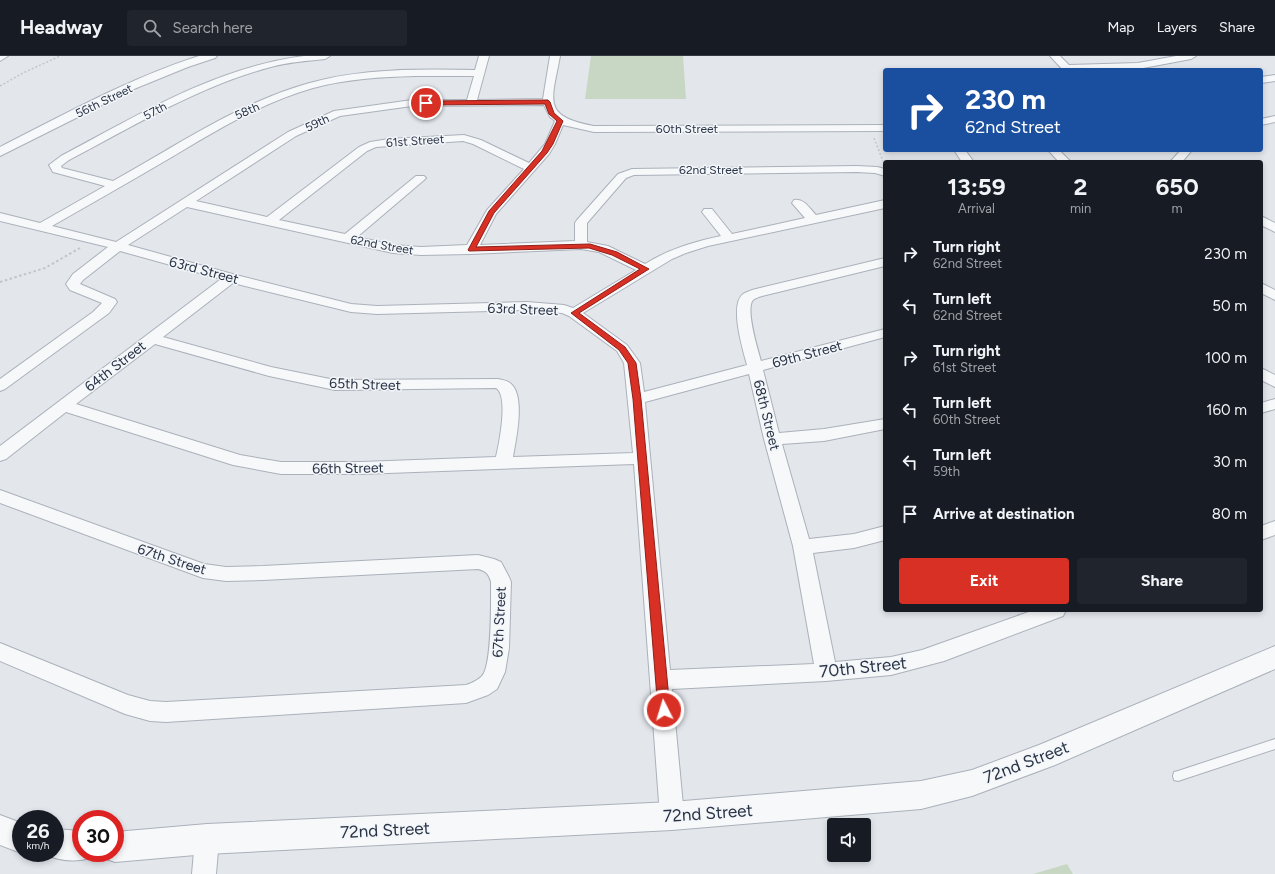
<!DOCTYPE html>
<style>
body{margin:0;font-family:Figtree,sans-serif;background:#20242c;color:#f1f3f6;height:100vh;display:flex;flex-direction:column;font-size:15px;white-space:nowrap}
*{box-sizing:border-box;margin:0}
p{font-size:13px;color:#9ea1a6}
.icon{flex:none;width:22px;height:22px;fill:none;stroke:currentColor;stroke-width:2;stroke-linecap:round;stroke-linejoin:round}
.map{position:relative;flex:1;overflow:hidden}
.side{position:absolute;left:883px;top:104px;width:380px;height:452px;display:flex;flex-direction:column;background:#171b24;border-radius:4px;box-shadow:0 2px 6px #0003}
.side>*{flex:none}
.hud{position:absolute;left:883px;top:12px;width:380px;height:84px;border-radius:4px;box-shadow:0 2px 6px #0003;background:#1a4fa0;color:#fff;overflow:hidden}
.fabs{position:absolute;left:827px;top:762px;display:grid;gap:8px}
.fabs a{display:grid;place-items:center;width:44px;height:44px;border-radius:4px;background:#171b24;box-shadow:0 2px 6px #0003;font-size:20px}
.speed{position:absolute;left:12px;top:754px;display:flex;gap:8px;font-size:20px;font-weight:700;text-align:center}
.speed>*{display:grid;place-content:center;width:52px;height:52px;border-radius:50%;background:#171b24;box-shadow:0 2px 6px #0003;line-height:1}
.speed small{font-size:10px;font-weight:400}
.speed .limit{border:6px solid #d22;background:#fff;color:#111}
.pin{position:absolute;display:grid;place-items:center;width:34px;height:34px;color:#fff;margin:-17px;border:2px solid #fff;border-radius:50%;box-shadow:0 1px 4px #0007}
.me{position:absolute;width:44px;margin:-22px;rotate:355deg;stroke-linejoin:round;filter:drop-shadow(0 0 3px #0008)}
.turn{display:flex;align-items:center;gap:14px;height:84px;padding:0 16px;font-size:18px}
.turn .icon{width:52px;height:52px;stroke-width:2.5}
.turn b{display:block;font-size:28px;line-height:34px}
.eta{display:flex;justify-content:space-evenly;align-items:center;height:68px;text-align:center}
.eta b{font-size:24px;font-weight:700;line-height:28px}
.primary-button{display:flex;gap:8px;margin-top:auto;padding:8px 16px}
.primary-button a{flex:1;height:46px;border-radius:4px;background:#d93025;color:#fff;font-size:16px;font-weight:700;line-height:46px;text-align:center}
.primary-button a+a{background:#20242c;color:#f1f3f6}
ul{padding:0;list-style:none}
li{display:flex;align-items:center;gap:12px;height:52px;padding:0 16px}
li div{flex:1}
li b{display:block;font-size:15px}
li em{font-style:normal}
header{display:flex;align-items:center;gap:24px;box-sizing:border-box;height:56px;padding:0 20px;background:#171b24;border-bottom:1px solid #363941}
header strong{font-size:19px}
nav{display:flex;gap:22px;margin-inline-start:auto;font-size:14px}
.search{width:280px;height:36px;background:#20242c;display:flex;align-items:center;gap:10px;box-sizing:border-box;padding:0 14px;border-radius:4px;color:#9ea1a6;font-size:15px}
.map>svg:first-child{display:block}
.green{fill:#c8d7c4}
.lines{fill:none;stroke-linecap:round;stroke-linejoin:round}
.service-casing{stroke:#abb1ba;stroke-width:2}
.minor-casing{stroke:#abb1ba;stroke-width:2}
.tertiary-casing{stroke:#abb1ba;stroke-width:2}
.path-far1{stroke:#c1c5cb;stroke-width:1.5;stroke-dasharray:2 2;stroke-linecap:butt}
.path{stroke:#c1c5cb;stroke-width:2;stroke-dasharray:2.5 2.5;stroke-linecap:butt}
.service{fill:#f6f8fa;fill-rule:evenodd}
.minor{fill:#f6f8fa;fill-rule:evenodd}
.tertiary{fill:#f6f8fa;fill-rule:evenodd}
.route{fill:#d93025;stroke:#8d1f18}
.labels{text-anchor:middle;stroke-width:3;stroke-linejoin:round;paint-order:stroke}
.far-street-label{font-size:12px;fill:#293346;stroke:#f3f6f9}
.street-label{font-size:14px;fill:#293346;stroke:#f3f6f9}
.near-street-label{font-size:17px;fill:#293346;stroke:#f3f6f9}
</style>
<header>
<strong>Headway</strong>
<div class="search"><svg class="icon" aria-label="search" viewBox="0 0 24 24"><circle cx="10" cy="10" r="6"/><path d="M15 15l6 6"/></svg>Search here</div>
<nav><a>Map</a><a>Layers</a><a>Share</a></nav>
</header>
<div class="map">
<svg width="1275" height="818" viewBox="0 0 1275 818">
<rect width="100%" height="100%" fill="#e3e7ec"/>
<path class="green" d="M591 0H683L686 43H585Z
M1067 808 1073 818H1033Z"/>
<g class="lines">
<defs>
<path id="service" d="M1275 683V693L1178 725 1174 724 1173 720 1174 716 1178 715Z"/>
<path id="minor" d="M0 0H8L0 5Z
M304 0H330L325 3C307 5 288 6 271 11 199 30 134 70 69 104L61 110 62 112 113 125C176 90 237 48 306 28 360 12 419 13 475 14L479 0H489L477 44 543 43 550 0H560C552 45 541 60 594 70L885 69V75L594 76 563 69 555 88 549 98 496 158 480 189 575 185V167L577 164 618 118 632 113 857 110 877 111 885 113V120L875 117 857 116 634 119 626 122 587 167V186L608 190 645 208C669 193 693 186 721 180L702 156 704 153H712L732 178 805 162 792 147 794 144C804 142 810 153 816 159L885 144V152L708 190 686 197 672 203 583 257 627 289 640 307 644 336 747 309C743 294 729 249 743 238 746 236 750 235 752 234L885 202V210L762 240C759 241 755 242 753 244 745 253 758 294 761 305L885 273V281L763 314 779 377 824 373 885 363V373L824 385 782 388 809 483 854 478 885 470V484L854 492 813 497 835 606 891 601 922 594 1034 554H1066L1063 560 944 605 891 619 826 625 672 633 684 760 680 768 672 771 664 768 660 760 634 408 361 418H281L233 409 66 356 6 403 0 405V390L221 223 120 195 83 224 80 228 115 243 117 246 109 257 5 333 0 335V323L93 256 102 247 70 234 66 228 73 218 108 191 0 165V157L40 167 105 130 53 116 49 109 61 100C138 59 216 11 304 0ZM415 20H474L467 44H412L334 55 288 76 116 186 52 170C90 148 128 127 165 105 212 77 260 47 313 32 346 23 381 21 415 20ZM544 49 550 61 555 65 545 88 529 107 481 84 464 79 389 83 370 86 359 91 267 161 196 145 296 80 340 60 412 50ZM463 85 473 88 524 113 487 154 467 189 421 191 393 189 357 181 424 124 426 122 424 120H416L345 178 279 164 367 95 376 91ZM187 151 393 197 421 199 471 198 581 193 599 196 636 214 573 252 564 249 527 246 377 250 351 248 236 219 128 189ZM233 227 351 256 377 258 527 254 562 257 569 260 617 295 624 307 633 397 513 401C516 383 526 339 510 327 506 324 502 324 498 323L335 324 271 311 163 281ZM155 288 269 320 335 334 496 332C509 340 499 388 496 401L361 406H281L240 399 76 348ZM749 318 764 383 793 490 814 608 670 614 645 346Z
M1050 0H1060L1069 9 1138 7 1176 0H1196L1191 3 1138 13 1063 14Z
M1275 19V25L1261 27V21Z
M1275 60V66L1261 69V63Z
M954 94H965L974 106H962Z
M1048 94H1059L1071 106H1059Z
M1181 94H1192L1182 106H1170Z
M1261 160 1275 167V176L1261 169Z
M1261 227 1275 234V244L1261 237Z
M1261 312 1275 319V331L1261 324Z
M1275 343V353L1261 357V347Z
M0 434 204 508 226 511 263 510 478 499 494 503 501 506 509 521 511 526 509 592 505 616 497 633 488 639 466 647 166 666 150 665 125 658 0 605V587L128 639 150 645 166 646 466 629C472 627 481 623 484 617 492 600 491 547 491 526 489 518 486 515 478 513L263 524 226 525 203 522 0 447Z
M1275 465V479L1261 484V470Z
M207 771 216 775 219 783 216 818H192L195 783 198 775Z"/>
<path id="tertiary" d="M199 0H217L215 2 188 11 134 33 0 100V91C65 58 130 22 199 0Z
M1275 590V613L1055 709 972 740 921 753 672 774 207 798 115 806 104 802 102 797H115V776L207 768 672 746 921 725 972 714 1039 689Z
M0 759 21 767V797L0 789Z
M55 773 81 775V797H93L92 801C76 807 60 805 44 798V797H55Z"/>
</defs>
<use href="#service" class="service-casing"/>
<use href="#minor" class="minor-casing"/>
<use href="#tertiary" class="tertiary-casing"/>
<path class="path-far1" d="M0 30 23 17 60 0
M874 82 883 105"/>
<path class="path" d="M0 226 45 212 80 192"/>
<use href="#service" class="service"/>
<use href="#minor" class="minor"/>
<use href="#tertiary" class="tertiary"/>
</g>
<path class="route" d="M548 44 550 46 554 57 563 65 553 88 547 97 494 157 476 191 590 188 617 196 649 213 579 257 625 291 636 307 641 343 670 654 668 658 664 659 660 658 658 654 633 343 628 307 619 294 571 257 640 213 612 199 589 192 469 195 468 194 489 155 542 95 557 65 549 58 545 48 426 49 424 47 426 45Z"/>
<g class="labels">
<g class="far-street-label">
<text transform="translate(104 45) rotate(-26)" y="4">56th Street</text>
<text transform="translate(155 55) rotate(-28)" y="4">57th</text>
<text transform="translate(247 55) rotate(-24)" y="4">58th</text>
<text transform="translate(317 67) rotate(-25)" y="4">59th</text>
<text x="687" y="77">60th Street</text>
<text transform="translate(415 85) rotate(-4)" y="4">61st Street</text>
<text x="711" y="118">62nd Street</text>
<text transform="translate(382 189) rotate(10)" y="4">62nd Street</text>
</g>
<g class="street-label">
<text transform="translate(204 214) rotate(15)" y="5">63rd Street</text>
<text transform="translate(523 253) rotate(2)" y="5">63rd Street</text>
<text transform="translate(807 298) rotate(-15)" y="5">69th Street</text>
<text transform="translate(115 310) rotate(-38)" y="5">64th Street</text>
<text transform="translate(365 328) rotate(2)" y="5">65th Street</text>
<text transform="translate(767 359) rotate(76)" y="5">68th Street</text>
<text transform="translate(348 412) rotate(-1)" y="5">66th Street</text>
<text transform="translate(172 503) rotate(18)" y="5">67th Street</text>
<text transform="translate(499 566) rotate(-87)" y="5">67th Street</text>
</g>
<g class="near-street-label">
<text transform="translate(863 611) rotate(-6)" y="6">70th Street</text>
<text transform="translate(1026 706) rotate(-21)" y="6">72nd Street</text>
<text transform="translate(708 757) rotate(-4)" y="6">72nd Street</text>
<text transform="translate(385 774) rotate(-3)" y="6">72nd Street</text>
</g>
</g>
</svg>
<div class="fabs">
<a><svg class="icon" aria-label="sound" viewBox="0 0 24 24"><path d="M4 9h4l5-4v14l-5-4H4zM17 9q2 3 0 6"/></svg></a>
</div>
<div class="speed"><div>26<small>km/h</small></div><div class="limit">30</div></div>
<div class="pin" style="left:426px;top:47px;background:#d93025"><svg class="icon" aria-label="arrive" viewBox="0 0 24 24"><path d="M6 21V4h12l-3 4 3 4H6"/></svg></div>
<svg class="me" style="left:664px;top:654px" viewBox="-20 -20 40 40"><circle r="17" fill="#d93025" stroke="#fff" stroke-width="3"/><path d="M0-11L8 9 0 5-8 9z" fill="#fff"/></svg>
<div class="hud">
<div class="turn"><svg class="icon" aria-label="right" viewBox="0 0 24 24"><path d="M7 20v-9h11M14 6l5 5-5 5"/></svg><div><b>230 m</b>62nd Street</div></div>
</div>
<section class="side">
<div class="eta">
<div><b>13:59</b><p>Arrival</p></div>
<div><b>2</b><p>min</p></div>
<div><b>650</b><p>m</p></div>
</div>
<ul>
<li><svg class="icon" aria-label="right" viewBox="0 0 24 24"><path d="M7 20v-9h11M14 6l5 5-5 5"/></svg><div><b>Turn right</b><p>62nd Street</p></div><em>230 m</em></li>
<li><svg class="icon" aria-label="left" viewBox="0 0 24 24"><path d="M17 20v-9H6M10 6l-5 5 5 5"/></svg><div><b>Turn left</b><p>62nd Street</p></div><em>50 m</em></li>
<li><svg class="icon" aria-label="right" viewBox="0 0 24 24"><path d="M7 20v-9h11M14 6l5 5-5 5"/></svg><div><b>Turn right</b><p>61st Street</p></div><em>100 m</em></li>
<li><svg class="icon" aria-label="left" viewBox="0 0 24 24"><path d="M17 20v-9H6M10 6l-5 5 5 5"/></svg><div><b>Turn left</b><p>60th Street</p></div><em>160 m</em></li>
<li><svg class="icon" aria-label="left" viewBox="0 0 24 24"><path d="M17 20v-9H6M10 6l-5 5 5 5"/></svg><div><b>Turn left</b><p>59th</p></div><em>30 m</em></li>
<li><svg class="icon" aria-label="arrive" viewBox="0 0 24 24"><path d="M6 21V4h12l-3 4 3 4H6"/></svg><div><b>Arrive at destination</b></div><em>80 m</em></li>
</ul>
<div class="primary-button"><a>Exit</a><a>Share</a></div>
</section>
</div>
